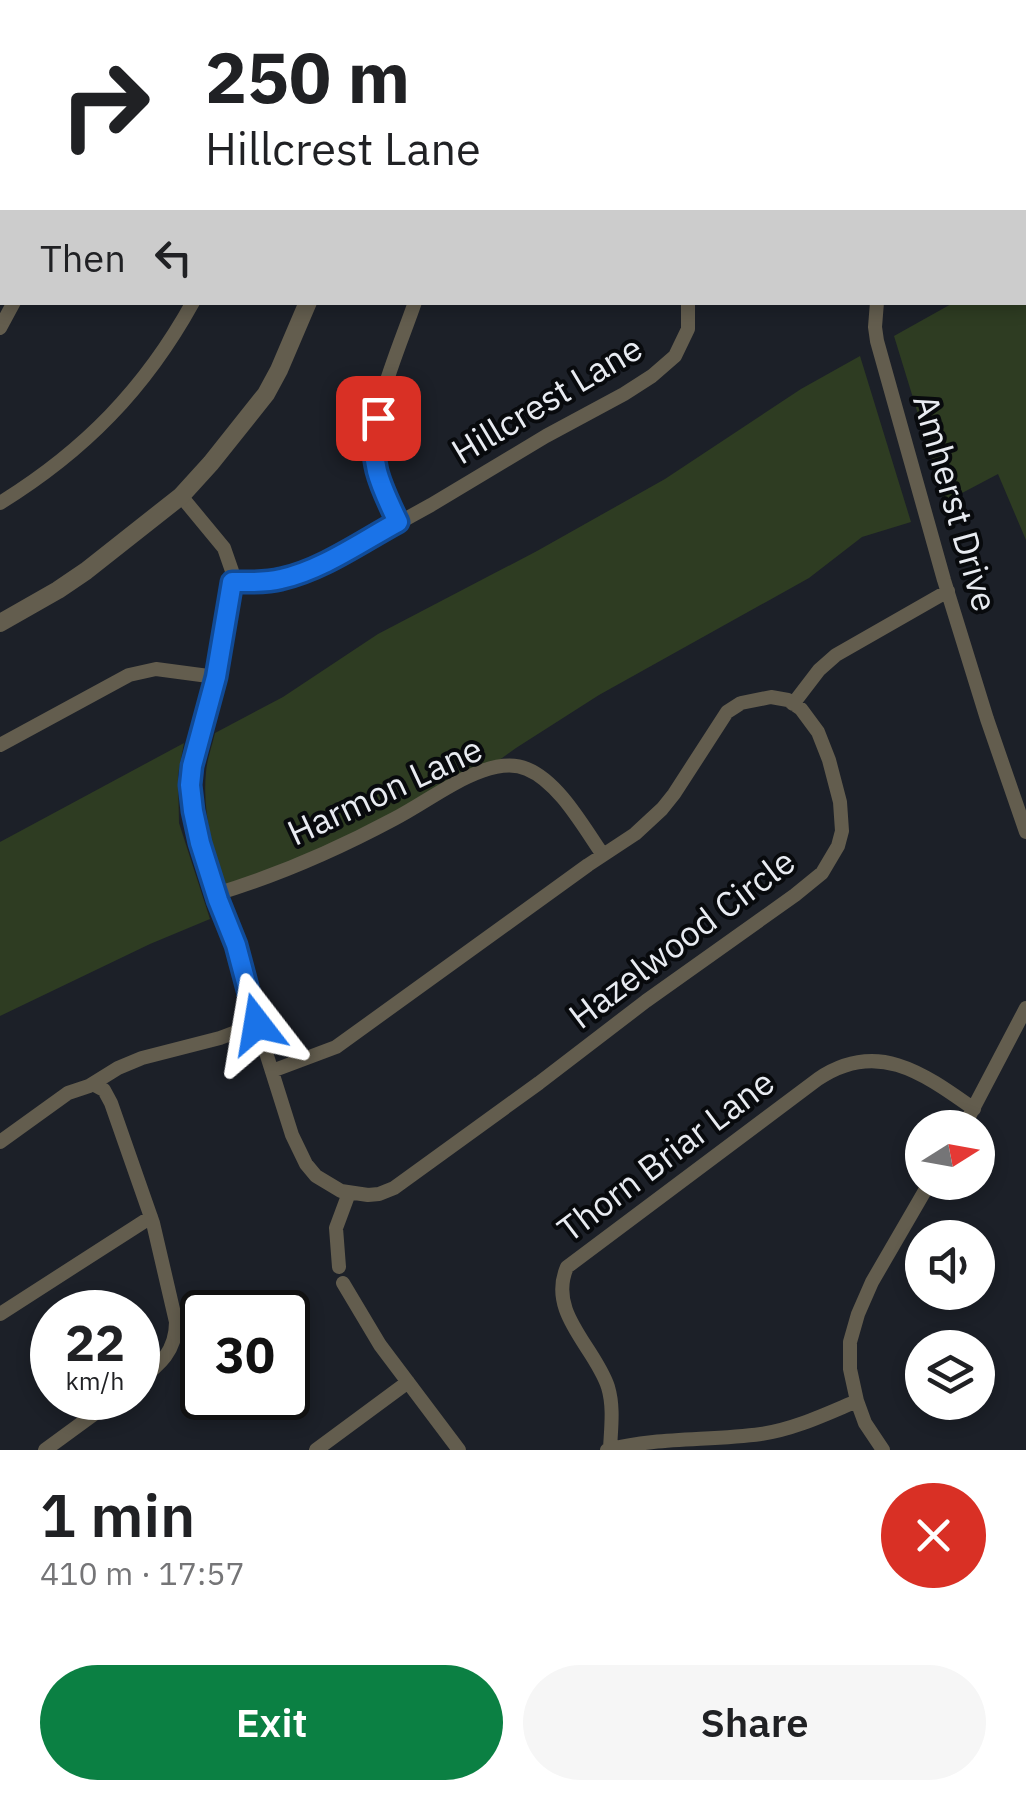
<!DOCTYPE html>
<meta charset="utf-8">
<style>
body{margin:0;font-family:"IBM Plex Sans",sans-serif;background:#f6f6f6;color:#202124;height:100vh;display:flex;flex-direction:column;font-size:38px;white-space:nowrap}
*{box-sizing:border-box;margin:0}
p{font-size:32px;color:#757577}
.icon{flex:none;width:55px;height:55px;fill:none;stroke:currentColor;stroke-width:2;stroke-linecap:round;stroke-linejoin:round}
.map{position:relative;height:1450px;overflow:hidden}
.panel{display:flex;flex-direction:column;background:#fff;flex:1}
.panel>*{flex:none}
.guide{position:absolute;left:0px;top:0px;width:1028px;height:305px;box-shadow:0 5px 15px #0003;background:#fff;color:#202124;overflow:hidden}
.needle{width:65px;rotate:79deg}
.fabs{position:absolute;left:905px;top:1110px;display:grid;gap:20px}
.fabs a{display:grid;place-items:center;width:90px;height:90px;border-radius:50%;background:#fff;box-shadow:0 5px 15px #0003;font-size:50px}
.speed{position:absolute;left:30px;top:1290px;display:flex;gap:20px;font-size:50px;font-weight:700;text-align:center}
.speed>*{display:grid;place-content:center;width:130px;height:130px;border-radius:50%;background:#fff;box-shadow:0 5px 15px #0003;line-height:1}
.speed small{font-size:25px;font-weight:400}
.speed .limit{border:5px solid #111;border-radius:15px;background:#fff;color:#111}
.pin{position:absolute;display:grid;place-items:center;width:85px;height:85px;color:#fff;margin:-42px;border-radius:20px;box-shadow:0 5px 15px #0006}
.me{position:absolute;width:110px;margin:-55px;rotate:346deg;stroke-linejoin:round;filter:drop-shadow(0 0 8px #0008)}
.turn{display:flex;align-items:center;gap:35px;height:210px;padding:0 40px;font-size:45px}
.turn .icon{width:130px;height:130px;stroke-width:2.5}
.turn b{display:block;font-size:70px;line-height:85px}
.then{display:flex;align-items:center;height:95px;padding:0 40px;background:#0003;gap:20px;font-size:38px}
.round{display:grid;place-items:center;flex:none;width:105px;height:105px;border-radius:52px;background:#f6f6f6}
.overview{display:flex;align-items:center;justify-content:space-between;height:170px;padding:0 40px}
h1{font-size:60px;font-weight:600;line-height:75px}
.button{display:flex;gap:20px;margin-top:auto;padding:20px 40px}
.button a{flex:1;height:115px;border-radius:60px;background:#0b8043;color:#fff;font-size:40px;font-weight:600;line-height:115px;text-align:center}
.button a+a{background:#f6f6f6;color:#202124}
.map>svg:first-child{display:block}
.green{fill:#2e3c22}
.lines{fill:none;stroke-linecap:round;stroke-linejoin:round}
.minor{stroke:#635d4e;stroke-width:14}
.tertiary{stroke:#635d4e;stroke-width:18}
.route-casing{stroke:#114b97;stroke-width:25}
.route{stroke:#1a73e8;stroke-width:18}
.labels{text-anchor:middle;stroke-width:8;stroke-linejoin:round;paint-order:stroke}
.street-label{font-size:35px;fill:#e8ebf1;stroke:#080a0d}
</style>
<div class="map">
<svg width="1026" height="1450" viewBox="0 0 1026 1450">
<rect width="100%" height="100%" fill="#1c2028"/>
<path class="green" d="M1026 261V540L998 474 945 502 894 336 953 303 1025 302Z
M860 356 911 522 862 537 809 578 599 695 516 748 480 774 339 848 226 888C213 851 202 812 206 772 207 759 212 746 215 733L283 697 378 634 537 551 665 479 801 389Z
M184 743 178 775 179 823 210 919 150 944 0 1016V842Z"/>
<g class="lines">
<path class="minor" d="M93 0 94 2
M451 0V2
M600 0 601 2
M164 2 175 0
M637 2 644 0
M0 50 2 49
M1025 151H1026
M0 200 2 199
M877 302 875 327 877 341 944 580 987 719 1026 832
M0 328 14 302
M181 496 224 548 232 571V597L216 677 191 775 193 811 210 877 236 945 257 1024 292 1135 306 1164 316 1176 341 1191 368 1195 379 1194 394 1188 539 1083 646 1001 795 895 822 873 838 846 842 831 840 802 829 760 818 732 801 709 788 700 771 697 741 703 727 712 674 794 662 809 635 834 588 865 336 1047 272 1071
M0 503C84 451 145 389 193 302
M398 522C389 503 378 484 374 463 367 418 400 346 415 302
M233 583 282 579 331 560 431 505 546 436 624 394 652 376 675 356 688 329V302
M793 704 819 670 836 655 948 591
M0 745 129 675 156 669 216 677
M216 894C279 875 336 850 394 819 423 804 451 782 482 771 496 766 513 763 527 769 559 782 584 828 603 855
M93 1084 104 1090 111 1103 153 1223 176 1322C176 1351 160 1365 138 1381
M963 1128 1026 1008
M0 1142 68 1093 89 1086 118 1068 142 1058 220 1038 257 1024
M339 1267 336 1228 349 1193
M343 1283 380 1345 459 1450
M0 1314 151 1217
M610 1449C611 1428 614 1407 608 1387 595 1347 547 1313 567 1267L818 1079C877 1039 923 1073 974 1109
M45 1450 116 1398
M316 1450 408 1382
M607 1450C657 1437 710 1441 761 1434 795 1429 826 1414 857 1401
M883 1450 865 1423 857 1401 850 1369V1342L858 1314 872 1282 930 1182"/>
<path class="tertiary" d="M342 0 343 2
M0 623 58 590 86 571 181 496 211 463 266 394 279 370 308 302"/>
</g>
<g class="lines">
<defs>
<path id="route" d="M257 1024 236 945 218 900 200 843 193 811 190 785 192 766 216 677 232 582C249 582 265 583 281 579 322 570 361 542 398 522 381 487 366 457 378 418"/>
</defs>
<use href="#route" class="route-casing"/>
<use href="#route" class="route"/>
</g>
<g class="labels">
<g class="street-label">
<text transform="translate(547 400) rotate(-31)" y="12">Hillcrest Lane</text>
<text transform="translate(955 503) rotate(74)" y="12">Amherst Drive</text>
<text transform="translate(385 791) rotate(-25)" y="12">Harmon Lane</text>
<text transform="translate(682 939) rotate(-37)" y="12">Hazelwood Circle</text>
<text transform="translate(666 1156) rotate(-37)" y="12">Thorn Briar Lane</text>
</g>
</g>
</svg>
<div class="fabs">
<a><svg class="needle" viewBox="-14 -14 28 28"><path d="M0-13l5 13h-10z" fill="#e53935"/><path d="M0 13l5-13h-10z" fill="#757577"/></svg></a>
<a><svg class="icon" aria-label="sound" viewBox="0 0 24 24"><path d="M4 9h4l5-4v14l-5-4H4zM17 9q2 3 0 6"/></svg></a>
<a><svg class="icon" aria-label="layers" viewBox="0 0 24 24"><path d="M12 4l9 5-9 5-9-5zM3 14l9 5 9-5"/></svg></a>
</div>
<div class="speed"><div>22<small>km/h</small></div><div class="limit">30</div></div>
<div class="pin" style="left:378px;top:418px;background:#d93025"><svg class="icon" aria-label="arrive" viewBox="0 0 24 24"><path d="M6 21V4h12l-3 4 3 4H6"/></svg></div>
<svg class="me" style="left:257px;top:1024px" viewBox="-20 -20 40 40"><path d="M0-17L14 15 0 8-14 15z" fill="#1a73e8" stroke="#fff" stroke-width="4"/></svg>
<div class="guide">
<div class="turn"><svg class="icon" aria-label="right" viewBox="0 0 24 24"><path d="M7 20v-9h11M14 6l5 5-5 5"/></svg><div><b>250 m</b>Hillcrest Lane</div></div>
<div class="then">Then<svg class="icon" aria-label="left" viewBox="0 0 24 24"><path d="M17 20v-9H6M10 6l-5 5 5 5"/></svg></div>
</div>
</div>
<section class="panel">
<div class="overview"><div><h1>1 min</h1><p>410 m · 17:57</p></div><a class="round" style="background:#d93025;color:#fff"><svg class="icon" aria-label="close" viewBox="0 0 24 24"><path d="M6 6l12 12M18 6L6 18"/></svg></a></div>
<div class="button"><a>Exit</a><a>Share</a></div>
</section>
